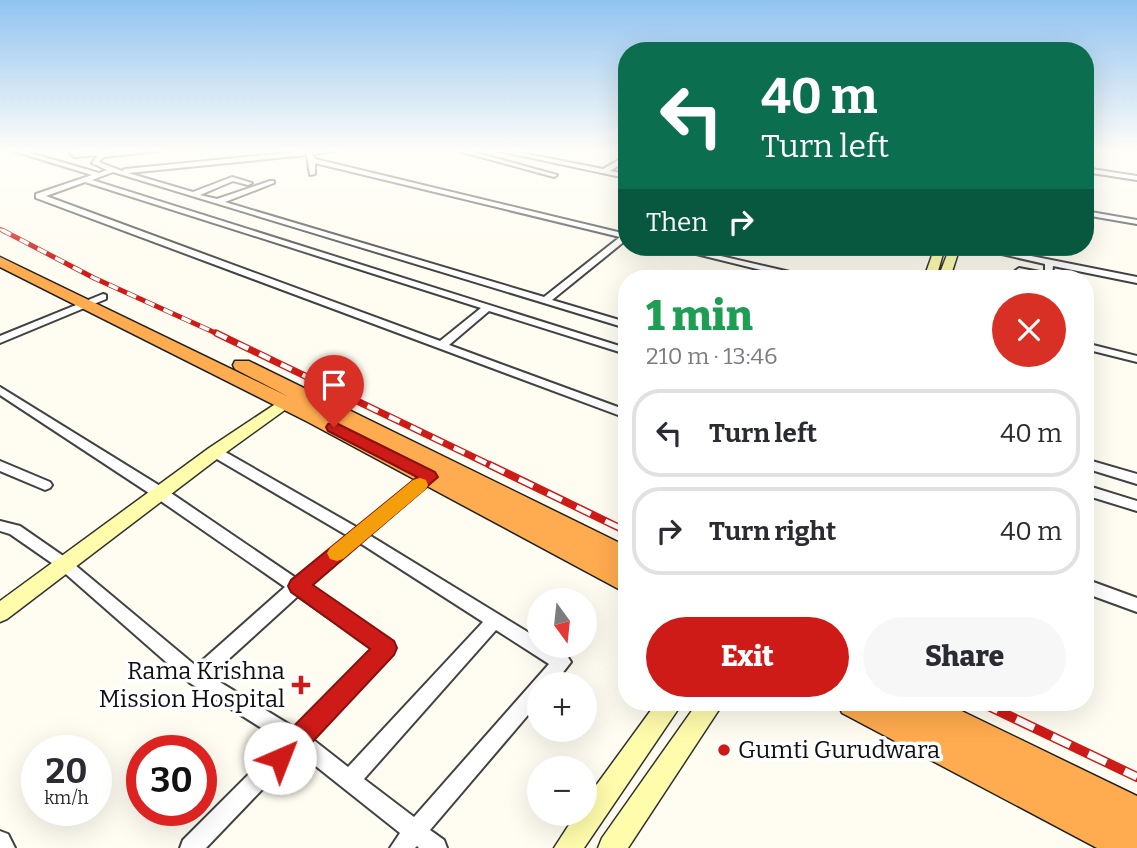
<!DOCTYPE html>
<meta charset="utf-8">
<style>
body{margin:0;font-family:Bitter,serif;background:#f7f7f7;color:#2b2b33;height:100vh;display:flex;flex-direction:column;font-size:26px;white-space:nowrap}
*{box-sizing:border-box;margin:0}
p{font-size:23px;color:#7c7c81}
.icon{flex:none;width:38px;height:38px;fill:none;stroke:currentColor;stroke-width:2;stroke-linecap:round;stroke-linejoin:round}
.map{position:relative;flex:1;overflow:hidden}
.details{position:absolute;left:618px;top:270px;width:476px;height:441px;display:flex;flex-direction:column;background:#fff;border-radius:28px;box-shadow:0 7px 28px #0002}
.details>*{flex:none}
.guide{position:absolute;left:618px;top:42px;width:476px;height:214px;border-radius:28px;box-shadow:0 7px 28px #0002;background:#0b6e4f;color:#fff;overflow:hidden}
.needle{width:46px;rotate:165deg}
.tools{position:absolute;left:527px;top:588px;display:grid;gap:14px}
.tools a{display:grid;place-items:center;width:70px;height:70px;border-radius:50%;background:#fff;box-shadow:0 7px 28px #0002;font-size:35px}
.speed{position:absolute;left:21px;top:735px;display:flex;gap:14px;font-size:35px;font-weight:700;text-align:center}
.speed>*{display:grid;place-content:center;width:91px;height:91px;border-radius:50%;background:#fff;box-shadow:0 7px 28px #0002;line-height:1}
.speed small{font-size:18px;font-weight:400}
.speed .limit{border:10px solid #d22;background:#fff;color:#111}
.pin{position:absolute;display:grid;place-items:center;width:60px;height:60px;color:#fff;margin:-72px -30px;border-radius:50% 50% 50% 0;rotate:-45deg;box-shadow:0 0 7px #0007}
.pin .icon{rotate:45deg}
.me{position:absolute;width:77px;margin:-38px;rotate:44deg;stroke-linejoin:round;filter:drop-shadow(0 0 5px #0008)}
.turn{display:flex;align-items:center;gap:24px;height:147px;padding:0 28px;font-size:32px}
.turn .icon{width:91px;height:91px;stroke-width:2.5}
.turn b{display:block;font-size:49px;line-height:60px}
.then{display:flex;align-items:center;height:66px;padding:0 28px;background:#0003;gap:14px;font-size:26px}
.round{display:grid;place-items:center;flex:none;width:74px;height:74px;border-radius:37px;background:#f7f7f7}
.headline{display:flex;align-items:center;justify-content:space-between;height:119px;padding:0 28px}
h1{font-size:42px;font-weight:800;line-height:52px;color:#1e9e55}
.button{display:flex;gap:14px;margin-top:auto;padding:14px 28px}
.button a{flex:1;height:80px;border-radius:42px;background:#ce1b17;color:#fff;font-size:28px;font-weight:800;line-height:80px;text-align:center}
.button a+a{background:#f7f7f7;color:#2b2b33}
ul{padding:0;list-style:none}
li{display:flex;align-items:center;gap:21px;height:88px;margin:0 14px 10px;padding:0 14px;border:4px solid #e1e1e2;border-radius:28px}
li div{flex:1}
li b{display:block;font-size:26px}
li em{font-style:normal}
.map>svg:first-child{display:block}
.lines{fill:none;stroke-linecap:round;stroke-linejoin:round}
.street-casing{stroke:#424242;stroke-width:4}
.secondary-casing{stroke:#313131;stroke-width:3}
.highway-casing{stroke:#202020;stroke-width:3}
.street{fill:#fff;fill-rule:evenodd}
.secondary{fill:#fffcac;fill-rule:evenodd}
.highway{fill:#ffab4f;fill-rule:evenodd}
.rail-far4-casing{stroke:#ce1b17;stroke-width:4.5}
.rail-far3-casing{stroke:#ce1b17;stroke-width:5}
.rail-far2-casing{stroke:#ce1b17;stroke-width:7}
.rail-far1-casing{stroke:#ce1b17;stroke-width:8}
.rail-casing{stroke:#ce1b17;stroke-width:10}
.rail-far4{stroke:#fff;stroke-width:2.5;stroke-dasharray:8;stroke-linecap:butt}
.rail-far3{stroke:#fff;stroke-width:3.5;stroke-dasharray:10;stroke-linecap:butt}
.rail-far2{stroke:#fff;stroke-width:4.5;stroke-dasharray:12;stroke-linecap:butt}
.rail-far1{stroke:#fff;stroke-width:5;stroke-dasharray:16;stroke-linecap:butt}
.rail{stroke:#fff;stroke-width:7;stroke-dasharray:20;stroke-linecap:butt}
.route{fill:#ce1b17;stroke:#86120f;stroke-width:2}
.slow{fill:#f59e0b}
.poi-dot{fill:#ce1b17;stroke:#fff;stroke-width:2.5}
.labels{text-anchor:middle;stroke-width:7;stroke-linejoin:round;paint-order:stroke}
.near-poi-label{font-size:24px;fill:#0f0f0f;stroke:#fff;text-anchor:end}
</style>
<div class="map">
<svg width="1137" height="848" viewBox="0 0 1137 848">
<rect width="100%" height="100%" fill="#fffdf1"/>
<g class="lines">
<defs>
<path id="street" d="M10 150H20L99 173 107 170 92 163 98 155 75 157 70 154 72 150H78L77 153 109 150 107 153 165 150 104 157 99 162 122 171 125 169 316 150H339L313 154 315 159 626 234V240L552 300 626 322V328L113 172 92 180 626 348V354L489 311 449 345 626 410V418L36 198V194L92 175ZM307 155 310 175 315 174V163L620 237 544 297 225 202 274 183V181H270L217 199 200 195 233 181 248 185 252 183 232 177 193 192 128 173ZM85 182 481 308 440 341 46 196Z
M455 150H466L557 175 554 177Z
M494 150H507L603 169 626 156V161L610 171 626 174V178Z
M1085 168 1137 176V180L1085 172Z
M1085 211 1137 220V224L1085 215Z
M668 247H682L803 275 808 278H793Z
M971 247H986L1137 277V283L1053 266 1052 278 1023 274 1022 278H1014L1015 271 1019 268 1045 273V264Z
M103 294 106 295V299L0 343V336Z
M1085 343 1137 356V362L1085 349Z
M0 387 165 489 296 578 348 536 210 455 209 452 210 449H220L358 528 430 469H440L442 472 440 475 369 535 539 639V646C551 646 565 650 571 662L554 684H539V702L430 830 444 840 447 848H419L417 846 415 848H390L400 833 298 752 206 848H180L183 840 282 741 190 683 59 568 10 534 0 531V521L20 526 69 560 196 666 285 587 155 497 0 395ZM360 543 483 622 348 767 311 738 392 653 395 648 392 643 309 586ZM298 596 374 649 295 728 210 676ZM496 630 549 664 414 817 364 779Z
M1085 459 1137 474V484L1085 468Z
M0 461 50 482 52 485 50 488 45 490 0 471Z
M1085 485 1137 501V511L1085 495Z
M1085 579 1137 598V612L1085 593Z
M0 831 8 834 15 848H0Z"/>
<path id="secondary" d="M935 247H945L936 278H924Z
M950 247H960L950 278H938Z
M295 391 300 393 302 396 300 399 221 456 7 619 0 622V601L209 448Z
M657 702H683L584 848H554L576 814H584V802Z
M698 702H724L628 848H598L602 838Z"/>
<path id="highway" d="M0 257 289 397 235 369 233 365 235 361H249L626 546V568L622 567 626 569V593L308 422 0 267Z
M837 702H884L898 709 895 702H943L1137 796V848H1097L842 713Z"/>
</defs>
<use href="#street" class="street-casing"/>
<use href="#secondary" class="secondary-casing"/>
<use href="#highway" class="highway-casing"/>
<use href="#street" class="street"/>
<use href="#secondary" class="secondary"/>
<use href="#highway" class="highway"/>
<defs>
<path id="rail-far4" d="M0 229 5 232"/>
<path id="rail-far3" d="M2 230 94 278 220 335"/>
<path id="rail-far2" d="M216 333 494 467"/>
<path id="rail-far1" d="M490 465 626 531"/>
<path id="rail" d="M980 702 1137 777"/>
</defs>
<use href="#rail-far4" class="rail-far4-casing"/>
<use href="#rail-far3" class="rail-far3-casing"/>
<use href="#rail-far2" class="rail-far2-casing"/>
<use href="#rail-far1" class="rail-far1-casing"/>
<use href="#rail" class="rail-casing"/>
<use href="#rail-far4" class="rail-far4"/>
<use href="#rail-far3" class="rail-far3"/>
<use href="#rail-far2" class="rail-far2"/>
<use href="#rail-far1" class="rail-far1"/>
<use href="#rail" class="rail"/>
</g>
<linearGradient id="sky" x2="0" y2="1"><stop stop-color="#91c3f0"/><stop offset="0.56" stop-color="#fffef9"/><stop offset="1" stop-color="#fffef9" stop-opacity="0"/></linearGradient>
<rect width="1137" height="269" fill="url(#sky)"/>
<path class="route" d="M334 422 435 472 438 477 313 585 394 641 397 648 394 655 289 767 280 770 271 767 268 758 271 749 370 649 291 592 288 586 291 580 417 477 328 431 326 427 328 424Z"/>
<path class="slow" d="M420 478 426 480 428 485 426 489 343 559 337 561 330 559 327 553 330 548 413 480Z"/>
<g class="poi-dot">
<path d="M297.5 674.5h7v7h7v7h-7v7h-7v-7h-7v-7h7z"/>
<circle cx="724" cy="750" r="7"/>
</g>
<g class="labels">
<g class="near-poi-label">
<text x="285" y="679">Rama Krishna<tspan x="285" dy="28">Mission Hospital</tspan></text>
<text x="738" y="758" text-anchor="start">Gumti Gurudwara</text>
</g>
</g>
</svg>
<div class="tools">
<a><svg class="needle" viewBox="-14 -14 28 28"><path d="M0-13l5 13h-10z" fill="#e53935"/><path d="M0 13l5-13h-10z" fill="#7c7c81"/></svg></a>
<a>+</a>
<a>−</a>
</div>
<div class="speed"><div>20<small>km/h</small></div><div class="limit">30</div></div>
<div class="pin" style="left:334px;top:427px;background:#d93025"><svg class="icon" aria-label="arrive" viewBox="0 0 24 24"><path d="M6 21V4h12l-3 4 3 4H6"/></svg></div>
<svg class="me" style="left:280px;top:758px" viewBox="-20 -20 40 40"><circle r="19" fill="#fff"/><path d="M0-13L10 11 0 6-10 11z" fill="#ce1b17"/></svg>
<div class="guide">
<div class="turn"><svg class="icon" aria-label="left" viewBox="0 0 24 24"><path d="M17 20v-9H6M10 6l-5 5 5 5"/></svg><div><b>40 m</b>Turn left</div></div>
<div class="then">Then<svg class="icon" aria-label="right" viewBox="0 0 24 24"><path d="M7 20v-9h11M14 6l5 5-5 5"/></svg></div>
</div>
<section class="details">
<div class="headline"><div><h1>1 min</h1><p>210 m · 13:46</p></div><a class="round" style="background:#d93025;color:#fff"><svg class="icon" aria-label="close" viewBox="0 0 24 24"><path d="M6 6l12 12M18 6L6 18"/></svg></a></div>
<ul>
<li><svg class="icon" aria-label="left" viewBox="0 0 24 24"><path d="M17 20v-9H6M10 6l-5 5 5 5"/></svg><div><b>Turn left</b></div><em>40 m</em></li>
<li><svg class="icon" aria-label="right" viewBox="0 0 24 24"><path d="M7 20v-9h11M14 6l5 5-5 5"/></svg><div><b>Turn right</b></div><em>40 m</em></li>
</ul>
<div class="button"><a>Exit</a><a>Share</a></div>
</section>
</div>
